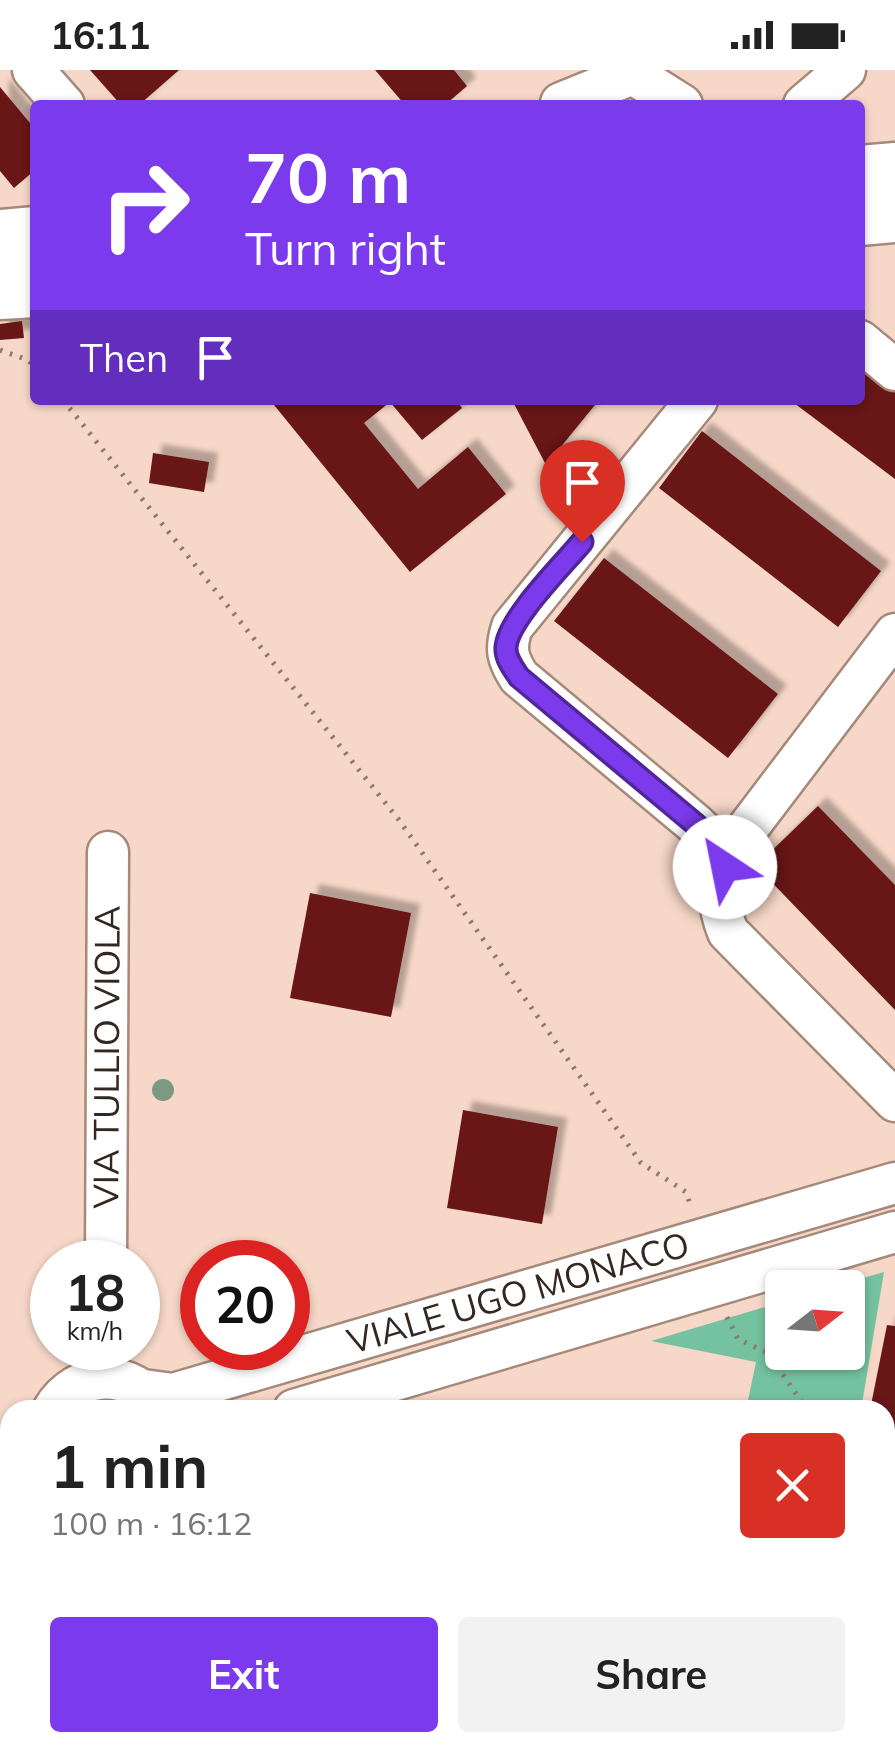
<!DOCTYPE html>
<meta charset="utf-8">
<style>
body{margin:0;font-family:Mulish,sans-serif;background:#f2f2f2;color:#222;height:100vh;display:flex;flex-direction:column;font-size:38px;white-space:nowrap}
*{box-sizing:border-box;margin:0}
p{font-size:32px;color:#767676}
.icon{flex:none;width:55px;height:55px;fill:none;stroke:currentColor;stroke-width:2;stroke-linecap:round;stroke-linejoin:round}
.map{position:relative;flex:1;overflow:hidden}
.panel{position:absolute;left:0px;top:1330px;width:895px;height:352px;display:flex;flex-direction:column;background:#fff;border-radius:30px 30px 0 0;box-shadow:0 2px 8px #0004}
.panel>*{flex:none}
.guide{position:absolute;left:30px;top:30px;width:835px;height:305px;border-radius:10px;box-shadow:0 2px 8px #0004;background:#7c3aed;color:#fff;overflow:hidden}
.needle{width:65px;rotate:73deg}
.fabs{position:absolute;left:765px;top:1200px;display:grid;gap:20px}
.fabs a{display:grid;place-items:center;width:100px;height:100px;border-radius:10px;background:#fff;box-shadow:0 2px 8px #0004;font-size:50px}
.speed{position:absolute;left:30px;top:1170px;display:flex;gap:20px;font-size:50px;font-weight:700;text-align:center}
.speed>*{display:grid;place-content:center;width:130px;height:130px;border-radius:50%;background:#fff;box-shadow:0 2px 8px #0004;line-height:1}
.speed small{font-size:25px;font-weight:400}
.speed .limit{border:15px solid #d22;background:#fff;color:#111}
.pin{position:absolute;display:grid;place-items:center;width:85px;height:85px;color:#fff;margin:-102px -42px;border-radius:50% 50% 50% 0;rotate:-45deg;box-shadow:0 0 10px #0007}
.pin .icon{rotate:45deg}
.me{position:absolute;width:110px;margin:-55px;rotate:326deg;stroke-linejoin:round;filter:drop-shadow(0 0 8px #0008)}
.turn{display:flex;align-items:center;gap:35px;height:210px;padding:0 50px;font-size:45px}
.turn .icon{width:130px;height:130px;stroke-width:2.5}
.turn b{display:block;font-size:70px;line-height:85px}
.then{display:flex;align-items:center;height:95px;padding:0 50px;background:#0003;gap:20px;font-size:38px}
.round{display:grid;place-items:center;flex:none;width:105px;height:105px;border-radius:10px;background:#f2f2f2}
.headline{display:flex;align-items:center;justify-content:space-between;height:170px;padding:0 50px}
h1{font-size:60px;font-weight:700;line-height:75px}
.button{display:flex;gap:20px;margin-top:auto;padding:20px 50px}
.button a{flex:1;height:115px;border-radius:10px;background:#7c3aed;color:#fff;font-size:40px;font-weight:700;line-height:115px;text-align:center}
.button a+a{background:#f2f2f2;color:#222}
.status{display:flex;justify-content:space-between;align-items:center;height:70px;padding:0 50px;background:#fff;direction:ltr}
.status svg{height:28px;fill:currentColor}
.map>svg:first-child{display:block}
.green{fill:#74c29f}
.building{fill:#671518;filter:url(#shadow)}
.lines{fill:none;stroke-linecap:round;stroke-linejoin:round}
.minor-casing{stroke:#a5897a;stroke-width:45}
.path{stroke:#8d796e;stroke-width:5;stroke-dasharray:2.5 8;stroke-linecap:butt}
.minor{stroke:#fff;stroke-width:40}
.tree{fill:#7c9982}
.route-casing{stroke:#51269a;stroke-width:25}
.route{stroke:#7c3aed;stroke-width:18}
.labels{text-anchor:middle;stroke-width:10;stroke-linejoin:round;paint-order:stroke}
.street-label{font-size:35px;fill:#322721;stroke:#fff}
</style>
<div class="status"><b>16:11</b><svg viewBox="0 0 49 12"><path d="M0 12V9h3v3zM5 12V6h3v6zM10 12V3h3v9zM15 12V0h3v12zM26 1h20v11H26zM47 4h2v5h-2z"/></svg></div>
<div class="map">
<svg width="895" height="1682" viewBox="0 0 895 1682">
<defs>
<filter id="shadow"><feDropShadow dx="9" dy="-9" stdDeviation="2.5" flood-color="#0004"/></filter>
</defs>
<rect width="100%" height="100%" fill="#f7d8c8"/>
<path class="green" d="M884 1202 861 1340H746L756 1292 651 1271 782 1232V1282H848V1218L831 1217Z
M885 1380 895 1382V1533L885 1531Z"/>
<path class="building" d="M90 0H179L139 35H121Z
M375 0H454L467 16 445 35H405Z
M0 17 35 59V100L14 118 0 101Z
M22 251 24 268 0 270V254Z
M860 284 895 310V409L790 330H860Z
M281 330H456L462 338 422 370 390 332 364 353 418 419 468 377 506 424 410 502 274 335Z
M512 330H599L546 395Z
M702 361 881 501 838 557 659 418Z
M153 383 209 392 204 422 149 413Z
M604 488 778 624 728 688 554 551Z
M818 736 895 815V940L756 796Z
M310 823 411 843 391 947 290 928Z
M463 1040 558 1057 542 1154 447 1138Z
M887 1255 895 1256V1370L885 1368V1340H870Z
M239 1672H314V1682H239Z"/>
<g class="lines">
<defs>
<g id="minor">
<path d="M33 0 64 35"/>
<path d="M561 33 633 4 682 35"/>
<path d="M804 35 845 0"/>
<path d="M860 96 895 93"/>
<path d="M860 125 895 123"/>
<path d="M860 155 895 152"/>
<path d="M0 160 35 157"/>
<path d="M0 193 35 190"/>
<path d="M0 229 35 227"/>
<path d="M860 271 895 300"/>
<path d="M697 330 512 557C505 579 507 588 519 607L694 753 717 775 725 797"/>
<path d="M895 564 731 780C719 812 715 830 728 862L895 1031"/>
<path id="s1" d="M106 1192 108 782"/>
<path id="s2" d="M143 1320 173 1324 895 1113"/>
<path d="M53 1340C77 1299 134 1297 158 1340"/>
<path d="M294 1340 895 1162"/>
<path d="M103 1682V1672"/>
</g>
</defs>
<use href="#minor" class="minor-casing"/>
<path class="path" d="M0 280 28 290 35 297
M63 330 399 750 641 1093 686 1122 691 1137
M727 1247 738 1269 768 1283 807 1340
M885 1451 895 1465"/>
<use href="#minor" class="minor"/>
</g>
<circle class="tree" cx="163" cy="1020" r="11"/>
<g class="lines">
<defs>
<path id="route" d="M582 472C563 495 508 549 506 577 505 588 513 598 519 607L694 753 717 774 725 797"/>
</defs>
<use href="#route" class="route-casing"/>
<use href="#route" class="route"/>
</g>
<g class="labels">
<g class="street-label">
<text dy="12" stroke="none"><textPath href="#s1" startOffset="205">VIA TULLIO VIOLA</textPath></text>
<text dy="12" stroke="none"><textPath href="#s2" startOffset="390">VIALE UGO MONACO</textPath></text>
</g>
</g>
</svg>
<div class="fabs">
<a><svg class="needle" viewBox="-14 -14 28 28"><path d="M0-13l5 13h-10z" fill="#e53935"/><path d="M0 13l5-13h-10z" fill="#767676"/></svg></a>
</div>
<div class="speed"><div>18<small>km/h</small></div><div class="limit">20</div></div>
<div class="pin" style="left:582px;top:472px;background:#d93025"><svg class="icon" aria-label="arrive" viewBox="0 0 24 24"><path d="M6 21V4h12l-3 4 3 4H6"/></svg></div>
<svg class="me" style="left:725px;top:797px" viewBox="-20 -20 40 40"><circle r="19" fill="#fff"/><path d="M0-13L10 11 0 6-10 11z" fill="#7c3aed"/></svg>
<div class="guide">
<div class="turn"><svg class="icon" aria-label="right" viewBox="0 0 24 24"><path d="M7 20v-9h11M14 6l5 5-5 5"/></svg><div><b>70 m</b>Turn right</div></div>
<div class="then">Then<svg class="icon" aria-label="arrive" viewBox="0 0 24 24"><path d="M6 21V4h12l-3 4 3 4H6"/></svg></div>
</div>
<section class="panel">
<div class="headline"><div><h1>1 min</h1><p>100 m · 16:12</p></div><a class="round" style="background:#d93025;color:#fff"><svg class="icon" aria-label="close" viewBox="0 0 24 24"><path d="M6 6l12 12M18 6L6 18"/></svg></a></div>
<div class="button"><a>Exit</a><a>Share</a></div>
</section>
</div>
